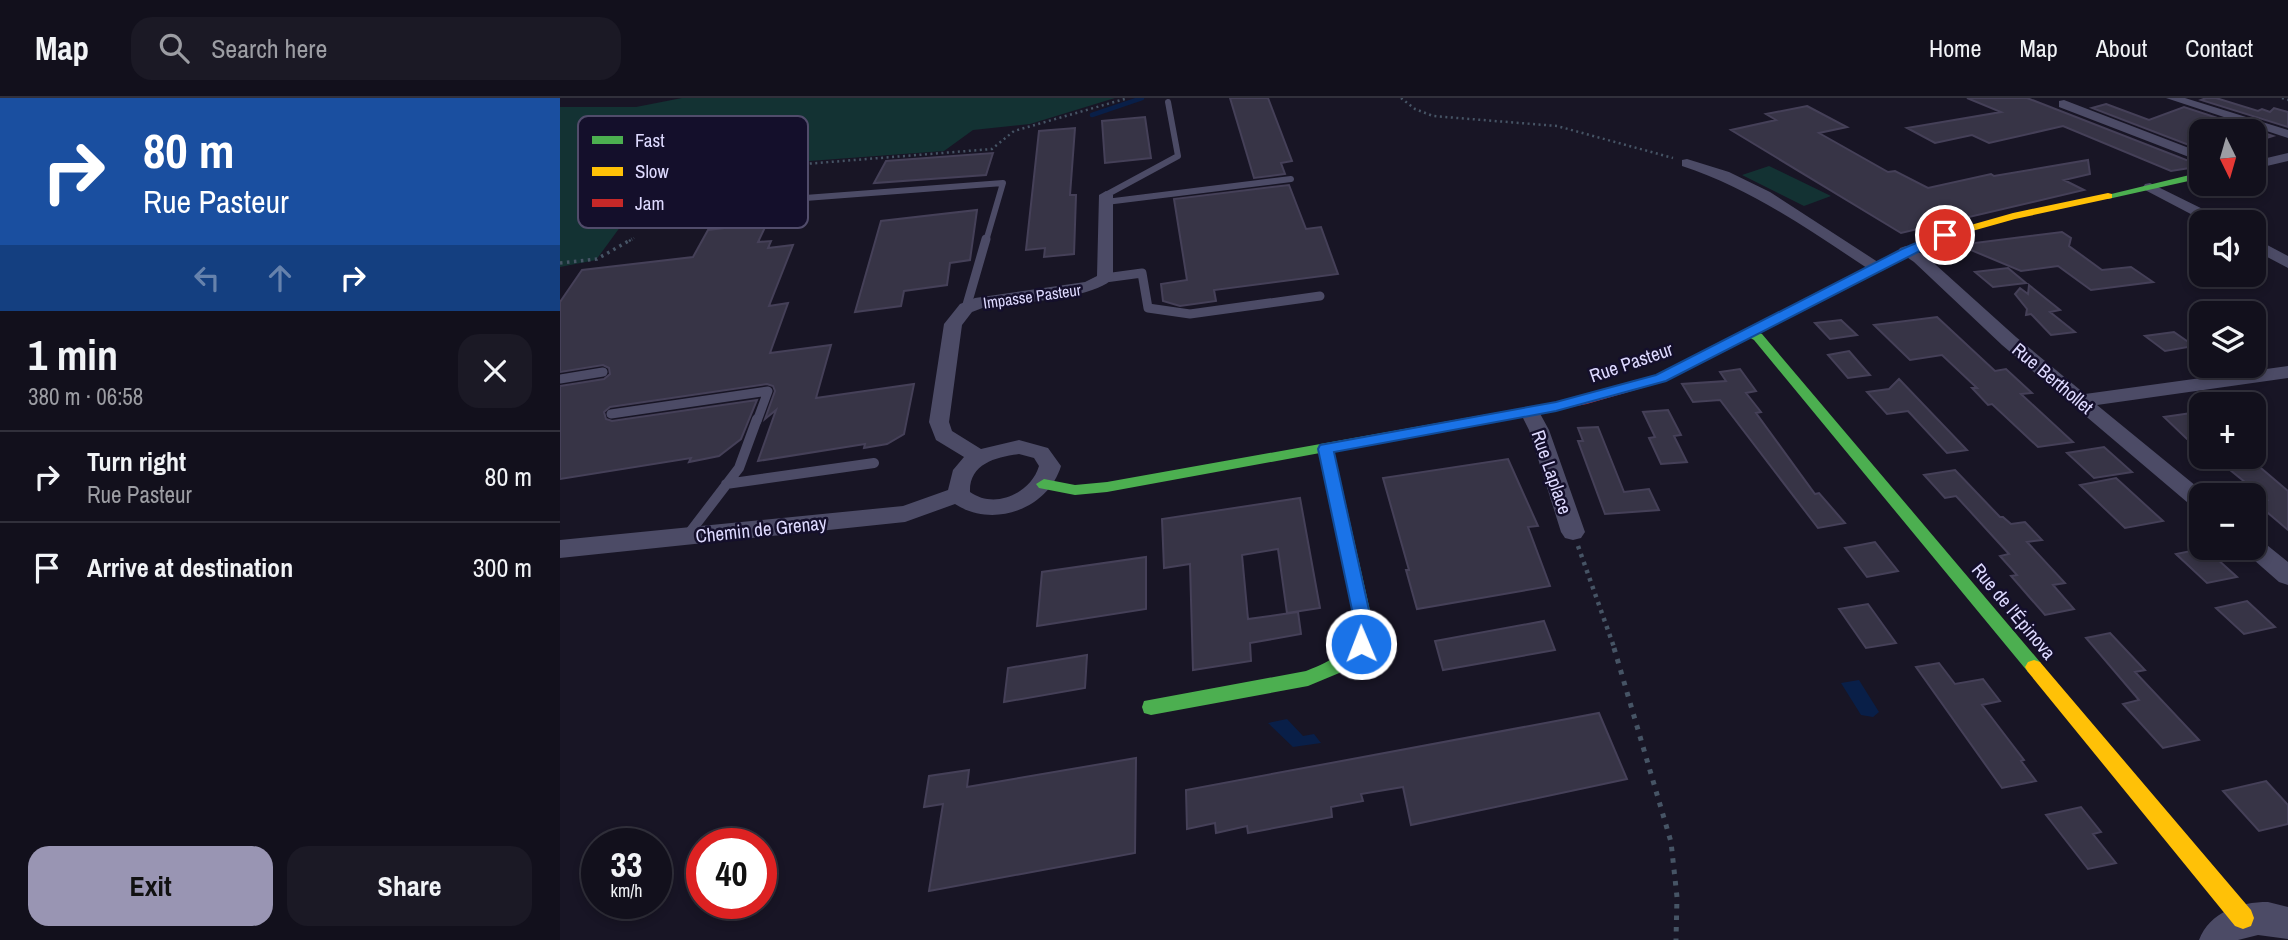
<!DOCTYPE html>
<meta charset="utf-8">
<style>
body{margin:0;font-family:"Archivo Narrow",sans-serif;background:#1b1925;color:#f1f3f6;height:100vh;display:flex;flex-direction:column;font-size:26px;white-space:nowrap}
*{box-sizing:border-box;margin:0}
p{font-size:23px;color:#9c9da3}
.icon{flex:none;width:38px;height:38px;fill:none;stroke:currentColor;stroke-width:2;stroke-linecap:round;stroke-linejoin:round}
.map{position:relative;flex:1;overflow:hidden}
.sheet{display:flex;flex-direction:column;background:#12101c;width:560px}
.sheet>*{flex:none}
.top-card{background:#1a4fa0;color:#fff;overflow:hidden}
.needle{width:46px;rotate:175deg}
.controls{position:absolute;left:1629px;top:21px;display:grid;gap:14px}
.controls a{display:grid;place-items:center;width:77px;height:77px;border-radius:14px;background:#12101c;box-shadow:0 4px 10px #0003,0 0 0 2px #31303b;font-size:35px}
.speed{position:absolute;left:21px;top:730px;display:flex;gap:14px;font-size:35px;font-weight:700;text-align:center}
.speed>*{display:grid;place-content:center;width:91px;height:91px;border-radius:50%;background:#12101c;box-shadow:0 4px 10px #0003,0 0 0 2px #31303b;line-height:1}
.speed small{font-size:18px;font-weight:400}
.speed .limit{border:10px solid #d22;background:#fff;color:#111}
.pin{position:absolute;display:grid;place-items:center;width:60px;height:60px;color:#fff;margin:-30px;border:4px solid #fff;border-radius:50%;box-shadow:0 2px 7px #0007}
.me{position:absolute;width:77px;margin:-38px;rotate:359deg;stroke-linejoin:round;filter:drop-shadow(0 0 5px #0008)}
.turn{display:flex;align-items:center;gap:24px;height:147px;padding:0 28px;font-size:32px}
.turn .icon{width:91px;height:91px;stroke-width:2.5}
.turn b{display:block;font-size:49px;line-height:60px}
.lanes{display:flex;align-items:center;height:66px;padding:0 28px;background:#0003;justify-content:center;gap:35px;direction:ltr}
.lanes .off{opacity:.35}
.round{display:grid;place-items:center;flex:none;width:74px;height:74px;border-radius:21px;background:#1b1925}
.summary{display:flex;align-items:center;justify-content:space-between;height:119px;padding:0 28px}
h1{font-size:42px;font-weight:700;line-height:52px}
.cta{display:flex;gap:14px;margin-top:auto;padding:14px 28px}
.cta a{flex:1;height:80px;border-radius:21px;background:#9995b3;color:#111;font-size:28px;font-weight:700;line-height:80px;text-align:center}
.cta a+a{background:#1b1925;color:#f1f3f6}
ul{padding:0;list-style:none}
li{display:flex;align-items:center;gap:21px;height:91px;padding:0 28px;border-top:2px solid #31303b}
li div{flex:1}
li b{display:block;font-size:26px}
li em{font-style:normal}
header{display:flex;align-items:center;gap:42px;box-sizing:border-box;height:98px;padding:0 35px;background:#12101c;border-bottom:2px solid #31303b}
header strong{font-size:33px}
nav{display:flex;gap:38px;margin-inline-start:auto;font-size:24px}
.search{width:490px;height:63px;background:#1b1925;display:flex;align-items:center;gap:18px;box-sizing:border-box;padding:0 24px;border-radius:21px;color:#9c9da3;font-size:26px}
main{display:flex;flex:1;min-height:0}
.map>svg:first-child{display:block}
.green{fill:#133233}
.water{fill:#091f48}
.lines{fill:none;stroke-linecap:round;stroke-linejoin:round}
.stream{stroke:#091f48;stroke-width:4.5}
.building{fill:#373446;stroke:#454058;stroke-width:2}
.path-far3{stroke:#465465;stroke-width:2.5;stroke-dasharray:2 3.5;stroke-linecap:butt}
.path-far2{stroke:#465465;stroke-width:3.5;stroke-dasharray:2.5 4.5;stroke-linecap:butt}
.path-far1{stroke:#465465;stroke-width:4.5;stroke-dasharray:3.5 5;stroke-linecap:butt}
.path{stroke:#465465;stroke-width:5;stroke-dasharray:4.5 7;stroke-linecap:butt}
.lane-far2{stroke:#4c4b66;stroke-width:6}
.lane-far1{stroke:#4c4b66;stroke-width:9}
.lane{stroke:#4c4b66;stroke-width:10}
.street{fill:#4c4b66;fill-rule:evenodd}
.fast{fill:#4caf50;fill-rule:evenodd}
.slow{fill:#ffc107;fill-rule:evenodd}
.jam{fill:#c62828;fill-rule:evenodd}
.route{fill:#1a73e8;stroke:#114b97;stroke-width:2}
.labels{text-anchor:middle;stroke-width:5;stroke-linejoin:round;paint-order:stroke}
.far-street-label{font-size:16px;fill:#dedaff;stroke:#140f2b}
.street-label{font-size:19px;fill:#dedaff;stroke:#140f2b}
.key{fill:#140f2b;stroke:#514c6b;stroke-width:2}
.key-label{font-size:19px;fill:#dedaff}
</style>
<header>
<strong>Map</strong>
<div class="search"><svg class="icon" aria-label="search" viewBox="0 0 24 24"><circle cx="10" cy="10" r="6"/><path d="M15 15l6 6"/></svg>Search here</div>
<nav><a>Home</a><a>Map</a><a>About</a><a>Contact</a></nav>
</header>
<main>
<section class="sheet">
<div class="top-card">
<div class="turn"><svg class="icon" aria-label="right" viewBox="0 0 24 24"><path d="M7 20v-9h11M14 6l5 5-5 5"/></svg><div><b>80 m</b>Rue Pasteur</div></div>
<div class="lanes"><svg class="icon off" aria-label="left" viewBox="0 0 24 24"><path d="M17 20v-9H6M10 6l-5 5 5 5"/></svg><svg class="icon off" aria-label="ahead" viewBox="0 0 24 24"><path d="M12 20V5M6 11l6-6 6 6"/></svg><svg class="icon" aria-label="right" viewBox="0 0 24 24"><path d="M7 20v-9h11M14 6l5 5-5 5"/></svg></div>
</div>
<div class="summary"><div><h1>1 min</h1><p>380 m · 06:58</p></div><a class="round"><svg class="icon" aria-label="close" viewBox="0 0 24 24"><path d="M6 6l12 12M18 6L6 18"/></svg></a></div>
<ul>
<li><svg class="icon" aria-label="right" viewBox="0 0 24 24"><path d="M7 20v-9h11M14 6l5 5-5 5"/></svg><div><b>Turn right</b><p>Rue Pasteur</p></div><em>80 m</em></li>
<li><svg class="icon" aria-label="arrive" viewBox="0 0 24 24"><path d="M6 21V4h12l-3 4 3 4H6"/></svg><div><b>Arrive at destination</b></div><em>300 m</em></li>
</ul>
<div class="cta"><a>Exit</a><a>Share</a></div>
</section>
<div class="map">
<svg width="1728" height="842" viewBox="0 0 1728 842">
<rect width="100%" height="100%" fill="#181525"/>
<path class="green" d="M122 0H555L470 26 413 32 384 53 196 67 188 72 129 85 121 96 77 106 36 162 0 169V9H76Z
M1209 68 1271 98 1244 108 1182 77Z"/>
<path class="water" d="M1299 582 1319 614 1313 619 1301 617 1281 585Z
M727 621 743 638 754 636 761 645 733 649 708 625Z"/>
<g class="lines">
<path class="stream" d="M532 17 582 0"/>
</g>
<path class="building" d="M670 0H708L732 63 721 65 725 76 694 80Z
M1407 0H1467L1642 68 1611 73 1503 28 1429 45 1412 37 1375 45 1347 30 1441 14Z
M1646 0H1656L1698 13 1702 11 1710 14 1714 10 1728 14V29L1641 2Z
M1546 6 1589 22 1624 9 1713 38 1694 44V33H1642V52L1532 10Z
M1247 8 1287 29 1259 35 1328 74 1335 73 1368 90 1431 76 1434 78 1528 62 1530 76 1504 82 1524 92 1341 135 1171 32 1216 22 1206 16Z
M585 19 591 60 545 65 542 23Z
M515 30 510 97H516L514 156 484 159 485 150 466 152 479 33Z
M433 55 426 77 314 85 326 63Z
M729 87 746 131 761 129 778 176 654 192 656 203 620 208 603 203 601 186 627 182 614 101Z
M417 112 410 162 390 165 387 187 344 193 341 208 295 214 321 123Z
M207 125 198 144 211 143 208 150 233 147 209 208 228 205 210 255 271 247 256 300 354 286 344 336 327 346 304 350 305 346 198 363 216 312 205 321 215 293 213 288 207 286 50 309 44 314 46 321 52 323 197 302 181 341 159 358 129 364 131 360 0 381V288L44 281 50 276 49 270 43 267 0 274V204L22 172 133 159 148 132Z
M1502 134 1511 140 1509 148 1542 172 1571 169 1593 184 1531 192 1498 168 1461 173 1399 147Z
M1448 170 1466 185 1433 189 1415 174Z
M1469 187 1500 212 1490 214 1515 234 1491 237 1471 216 1466 217 1467 211 1455 196 1460 190 1468 196Z
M1377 219 1435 273 1446 271 1472 295 1461 296 1513 344 1478 349 1432 306 1428 307 1412 290H1417L1382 257 1350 262 1314 227Z
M1281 222 1297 237 1270 241 1255 225Z
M1614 234 1634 248 1605 253 1585 238Z
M1289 253 1310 277 1288 280 1268 257Z
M1180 271 1196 293 1186 295 1201 314 1196 315 1255 396 1259 395 1285 425 1258 430 1160 302 1133 304 1122 286 1166 283 1160 274Z
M1339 281 1407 352 1387 355 1348 313 1327 316 1307 294 1329 291Z
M1108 312 1121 337 1114 338 1127 364 1101 366 1089 340 1095 339 1083 314Z
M1631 315 1642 323V339L1627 341 1604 319Z
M1038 329 1064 394 1089 391 1099 412 1045 416 1018 343H1023L1018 330Z
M1544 349 1572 374 1534 380 1507 355Z
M1654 359H1688L1728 393V432L1695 404 1707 402Z
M948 361 978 428 968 429 990 488 857 511 846 472H849L823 380Z
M1395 372 1440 419H1443L1451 426 1465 424 1482 442 1467 444 1505 485 1493 487 1514 511 1485 517 1451 478 1457 477 1440 458 1449 456 1396 398 1385 400 1364 377Z
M1556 380 1603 423 1565 430 1520 387Z
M740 400 760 510 727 515 718 451 682 457 688 521 738 514 741 536 690 545 691 563 633 572 630 466 604 470 602 421Z
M1315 444 1338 473 1307 479 1285 450Z
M1645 450 1677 479 1647 485 1616 456Z
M586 459V511L477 528 482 474Z
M1687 503 1715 529 1684 536 1656 510Z
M1308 506 1336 545 1306 550 1279 511Z
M984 523 995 552 883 572 875 543Z
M1550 535 1585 572 1575 574 1639 642 1603 650 1563 606 1579 602 1526 540Z
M527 557 525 590 444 604 448 570Z
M1379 565 1395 586 1423 581 1440 603 1422 607 1464 662 1461 663 1476 683 1442 690 1356 569Z
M1039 615 1067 681 851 727 843 689 801 696 803 703 771 709 772 719 688 735 687 728 656 735 655 725 627 731 626 692Z
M576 660 575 755 369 793 383 706 364 709 369 678 409 672 407 689Z
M1706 683 1728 707V726L1699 733 1663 693Z
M1521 709 1541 734 1533 736 1556 765 1528 771 1486 717Z"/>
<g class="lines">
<path class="path-far3" d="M841 0 855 11 873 18 997 28 1113 60
M1722 0 1728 2
M169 79 195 70 432 51 454 33 568 0
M69 143 74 140"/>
<path class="path-far2" d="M0 165 37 161 72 141"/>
<path class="path-far1" d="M1018 448 1055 552"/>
<path class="path" d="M1054 550 1111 744 1117 799 1116 842"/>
<path class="lane-far2" d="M546 97 618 58 608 4
M546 104 731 81
M167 115 245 100 443 85 426 143"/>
<path class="lane-far1" d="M545 180 582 175 588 210 630 216 760 198
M406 210 426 141
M0 281 43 274
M51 316 208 293 197 323"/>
<path class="lane" d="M166 386 314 365
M127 438 179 370 197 321"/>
<path class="street" d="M1606 0H1625L1728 32V40Z
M1504 2 1642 55V64L1499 9V3Z
M1728 55V63L1694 71V63Z
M1127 61 1169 74 1210 94 1324 168 1322 172H1310C1249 132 1192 91 1122 68V62Z
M1590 85 1663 121 1665 124H1646L1585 92 1583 89 1585 86Z
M546 93 553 97V180C536 201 454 205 425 209L412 214 402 227 389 324 392 333 421 351 459 342 488 350 501 368C488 411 433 431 395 406L345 424 0 460V442L343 408 388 392 393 372 404 359 376 342 369 324 384 226 400 206 415 200 525 184 537 178 539 97ZM459 356 474 360 479 368C471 395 435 412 410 394 409 366 435 359 459 356Z
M1694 140 1728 158V170L1694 152Z
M1346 148 1366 158 1456 239 1525 296 1728 268V280L1537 307 1647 397H1642V413L1634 410 1442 247 1354 164 1338 153 1340 150Z
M970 308 977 310 989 332 1025 434 1021 440 1013 442 1005 440 1001 434 969 332 960 314 963 310Z
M1694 440 1702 443 1728 464V487L1719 484 1686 455 1683 450H1694Z
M1708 804 1728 809V841L1698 837 1678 842H1639C1650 814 1679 804 1708 804Z"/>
<path class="fast" d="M1642 74V80L1548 101 1543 98Z
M1191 231 1202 236 1480 564 1483 569 1480 574 1474 576 1468 574 1194 242 1187 238V232Z
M979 307 986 311 984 314 774 353 813 526 798 561 784 573 748 588 591 617 584 615 582 609 584 603 746 573C777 561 783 556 795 526L760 355 547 394 515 397 479 390 476 386 484 381 515 387 547 384Z"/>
<path class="slow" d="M1548 95 1552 96V100L1455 121 1373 144 1286 190H1278L1276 187 1365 140 1453 115Z
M1474 562 1480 564 1691 812 1694 820 1691 828 1683 831 1675 828 1468 574 1465 569 1468 564Z"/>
<path class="jam" d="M1282 183 1288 187 1286 190 1106 283 1027 306 979 315 972 311 974 308 1020 299 1096 277Z"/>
</g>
<path class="route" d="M1382 134 1391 137 1106 283 996 313 774 354 812 526 807 551 801 553 794 551 792 546 795 526 758 351 760 347 996 304 1096 277 1342 151Z"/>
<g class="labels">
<g class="far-street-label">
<text transform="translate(472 198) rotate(-8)" y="6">Impasse Pasteur</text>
</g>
<g class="street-label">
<text transform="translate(1071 264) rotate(-19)" y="7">Rue Pasteur</text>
<text transform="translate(1493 280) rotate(40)" y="7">Rue Berthollet</text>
<text transform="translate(992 374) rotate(71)" y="7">Rue Laplace</text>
<text transform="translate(201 431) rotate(-6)" y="7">Chemin de Grenay</text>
<text transform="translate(1454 513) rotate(50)" y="7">Rue de l'Épinova</text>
</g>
</g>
<rect x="18" y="18" width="230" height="112" rx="10" class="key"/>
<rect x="32" y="38" width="31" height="8" fill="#4caf50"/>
<rect x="32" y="69" width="31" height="9" fill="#ffc107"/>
<rect x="32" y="101" width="31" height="8" fill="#c62828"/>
<g class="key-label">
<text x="75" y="49">Fast</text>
<text x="75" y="80">Slow</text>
<text x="75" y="112">Jam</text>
</g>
</svg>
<div class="controls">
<a><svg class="needle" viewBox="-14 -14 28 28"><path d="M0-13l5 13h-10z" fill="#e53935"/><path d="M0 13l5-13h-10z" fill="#9c9da3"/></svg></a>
<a><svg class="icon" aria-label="sound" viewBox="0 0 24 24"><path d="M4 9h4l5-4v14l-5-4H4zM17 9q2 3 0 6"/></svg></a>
<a><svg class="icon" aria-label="layers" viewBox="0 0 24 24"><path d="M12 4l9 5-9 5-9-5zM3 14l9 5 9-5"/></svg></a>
<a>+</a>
<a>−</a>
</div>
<div class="speed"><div>33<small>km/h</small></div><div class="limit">40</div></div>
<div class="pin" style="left:1385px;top:137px;background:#d93025"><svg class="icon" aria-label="arrive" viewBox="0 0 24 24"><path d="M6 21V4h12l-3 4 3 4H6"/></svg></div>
<svg class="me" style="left:801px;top:546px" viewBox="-20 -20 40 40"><circle r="17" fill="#1a73e8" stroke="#fff" stroke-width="3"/><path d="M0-11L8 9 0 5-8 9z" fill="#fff"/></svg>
</div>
</main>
